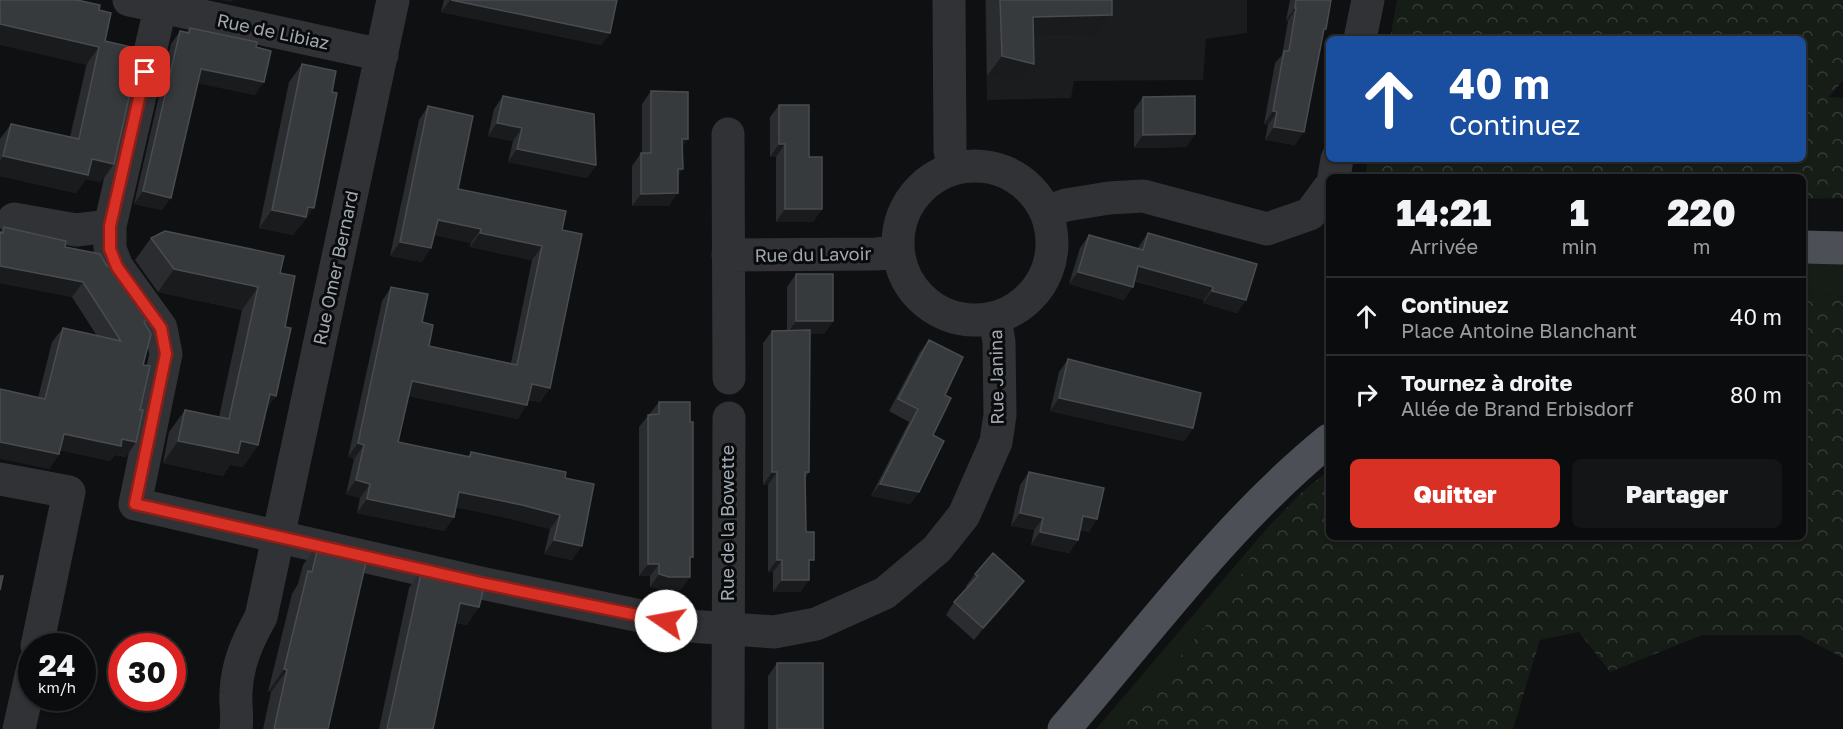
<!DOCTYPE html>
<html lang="fr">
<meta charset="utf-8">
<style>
body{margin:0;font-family:"Golos Text",sans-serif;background:#141516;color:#f1f3f6;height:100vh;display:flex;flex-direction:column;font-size:22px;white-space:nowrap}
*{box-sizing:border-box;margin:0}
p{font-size:20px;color:#9a9b9d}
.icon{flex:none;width:33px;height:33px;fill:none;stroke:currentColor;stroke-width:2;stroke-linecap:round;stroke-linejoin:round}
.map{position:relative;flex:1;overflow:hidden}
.drawer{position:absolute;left:1326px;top:174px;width:480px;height:366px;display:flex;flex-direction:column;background:#0b0c0d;border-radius:9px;box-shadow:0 2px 4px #0004,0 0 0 2px #2b2c2e}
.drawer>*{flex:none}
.banner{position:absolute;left:1326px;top:36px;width:480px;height:126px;border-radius:9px;box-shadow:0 2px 4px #0004,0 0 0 2px #2b2c2e;background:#1a4fa0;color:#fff;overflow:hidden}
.speed{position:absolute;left:18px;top:633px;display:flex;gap:12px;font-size:30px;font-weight:700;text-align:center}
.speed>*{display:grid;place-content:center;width:78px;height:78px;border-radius:50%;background:#0b0c0d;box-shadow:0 2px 4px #0004,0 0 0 2px #2b2c2e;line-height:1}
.speed small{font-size:15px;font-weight:400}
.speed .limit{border:9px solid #d22;background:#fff;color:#111}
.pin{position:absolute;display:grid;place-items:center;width:51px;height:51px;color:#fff;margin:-26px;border-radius:12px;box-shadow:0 3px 9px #0006}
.me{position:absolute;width:66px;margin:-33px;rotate:282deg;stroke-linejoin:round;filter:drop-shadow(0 0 4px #0008)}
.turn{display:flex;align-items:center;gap:21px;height:126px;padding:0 24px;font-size:27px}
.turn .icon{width:78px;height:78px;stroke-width:2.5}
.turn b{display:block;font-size:42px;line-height:51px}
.eta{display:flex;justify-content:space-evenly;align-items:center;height:102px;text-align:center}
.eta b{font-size:36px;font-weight:800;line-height:42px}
.primary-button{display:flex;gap:12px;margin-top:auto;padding:12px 24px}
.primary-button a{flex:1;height:69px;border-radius:9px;background:#d93025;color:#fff;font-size:24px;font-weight:800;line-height:69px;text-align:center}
.primary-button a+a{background:#141516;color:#f1f3f6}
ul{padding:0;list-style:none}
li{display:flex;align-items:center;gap:18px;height:78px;padding:0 24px;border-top:2px solid #2b2c2e}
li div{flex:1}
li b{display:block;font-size:22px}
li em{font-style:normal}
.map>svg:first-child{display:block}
.built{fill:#1b1c1e}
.green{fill:#161c16}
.forest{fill:url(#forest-crowns)}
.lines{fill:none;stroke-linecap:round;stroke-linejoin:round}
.minor{stroke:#303236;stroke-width:33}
.major{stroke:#4c5056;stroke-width:33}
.wall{fill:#2b2c2f}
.shaded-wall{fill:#1a1b1d}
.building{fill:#373a3d;stroke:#484b50;stroke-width:1.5}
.route-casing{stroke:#8d1f18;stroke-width:15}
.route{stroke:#d93025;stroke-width:10}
.labels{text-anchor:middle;stroke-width:6;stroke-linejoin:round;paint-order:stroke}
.street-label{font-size:18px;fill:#9fa9b3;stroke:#0b0b0c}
</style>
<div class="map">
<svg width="1843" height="729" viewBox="0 0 1843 729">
<defs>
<pattern id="forest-crowns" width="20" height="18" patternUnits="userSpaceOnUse" patternTransform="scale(1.5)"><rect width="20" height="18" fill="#161c16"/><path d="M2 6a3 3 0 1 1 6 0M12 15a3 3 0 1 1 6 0" fill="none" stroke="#353a36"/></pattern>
</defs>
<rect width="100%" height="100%" fill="#0f1011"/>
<path class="built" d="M985 0H1247V33L1206 39 1203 80 1074 81 1071 98 987 100Z"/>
<path class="green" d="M1843 263V297L1803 292V264Z
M1267 528 1227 600 1120 729H1096Z"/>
<path class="forest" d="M1397 0H1843V80L1829 97 1843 98V198L1803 199V177H1365L1368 159H1803V39H1390Z
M1803 292 1843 297V658L1799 635H1702L1610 672 1579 632 1540 640 1513 729H1120L1227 600 1267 528 1301 493 1329 470V537H1803Z"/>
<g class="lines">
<path class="minor" d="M129 0 382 55
M162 0 110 226V249L117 267 161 328 166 354 135 504 481 583 689 626 774 632 816 624 885 593 937 549 964 515 996 442 1000 415 999 342 995 318
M949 0 950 150 953 169
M1360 39 1368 0
M728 134 729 378
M898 243a77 77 0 1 1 154 0a77 77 0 1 1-154 0Z
M1334 177 1337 159
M1046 212 1066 205 1109 198 1143 196 1267 229 1310 214 1329 188
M14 219 76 230 110 226
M728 255 876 254 898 252
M0 479 69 492 37 646
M19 729 32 671
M236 729C238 716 235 704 236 692 237 664 248 640 261 617L393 0
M728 729 729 418"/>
<path class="major" d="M1803 247 1843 248
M1064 729C1149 631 1228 522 1329 440"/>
</g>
<path class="wall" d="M444 0H617L610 33 601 45 441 12Z
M986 0H1112V15L1098 36 1033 37 1034 64 1019 84 987 76Z
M1290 0H1331L1295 145 1265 140 1268 125 1264 124 1275 63 1282 55 1288 21 1286 20Z
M99 10 105 41 101 182 86 179 76 193 0 176V139L11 124 70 137Z
M190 28 256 47 255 95 198 83 162 210 134 204 171 44 180 31 186 33Z
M302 64 301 226H300L293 235 259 228 289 82Z
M651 91 688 139 682 147 678 177 669 206H632V166L641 153H642V104Z
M503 96 596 165 587 178 508 162 513 141 488 136 494 109Z
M1143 97 1195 134 1186 147 1134 148V110Z
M779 105 809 157 822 209 813 222H776V157H770V117Z
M428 106 458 189 562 230 550 388 540 402 528 400 518 419 408 396 398 442 468 456 471 452 565 478 572 560 544 554 550 529 512 519 456 507 454 517 444 531 357 513 360 498 346 494 354 459 348 457 382 301 391 287 422 322 429 346 511 363 532 260 470 247 471 243 434 235 422 262 390 256 419 120Z
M4 227 65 247 107 266 148 319 145 324 143 365 126 457 115 455 110 461 60 450 59 454 49 469 38 398 52 342 63 328 97 336 72 297 0 283V232Z
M1148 233 1246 300 1237 313 1203 303 1204 300 1134 281 1124 300 1069 284 1080 248 1089 235 1138 249 1139 246Z
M151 238 280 273 285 327 276 396 266 409 258 445 243 467 230 465 223 476 163 463 169 432 185 410 219 417 242 310 158 292 135 260Z
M796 274 833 321 824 334H810L809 472 805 478 806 532 809 566V580L800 592H773V572H768V485H763V343L772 331H787V287Z
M929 340 945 395 933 435 919 492 910 504 871 496 909 422 889 411 920 352Z
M1068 359 1193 428 1184 441 1050 411 1059 372Z
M659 402 690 561 681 590 660 589 650 587V576H639V427Z
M1029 472 1097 519 1089 532 1080 530 1078 540 1069 553 1031 545 1034 530 1011 526 1020 485Z
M319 543 328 729H263L271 692H268L292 594 298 584 303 565Z
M422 569 467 625 456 623 433 729H379L409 588Z
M975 574 1015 594 974 640 946 615 954 602 967 588 966 586Z
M777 663 823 729H768V676Z"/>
<path class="shaded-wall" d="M221 0H233L231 2Z
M450 0 610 33 601 45 441 12Z
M1295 8H1296L1288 21 1286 20Z
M1112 15 1098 36 1018 37 1033 17Z
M0 24 99 47 86 65 0 45Z
M1002 56 1034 64 1019 84 987 76Z
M201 69 264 82 255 95 192 82Z
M1273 111 1277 112 1268 125 1264 124Z
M497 123 522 128 513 141 488 136Z
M1274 127 1304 132 1295 145 1265 140Z
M1195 134 1186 147 1134 148 1143 135Z
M682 139H688L679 152Z
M779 144H785L776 157H770Z
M517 149 596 165 587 178 508 162Z
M3 156 92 159 114 164 101 182 86 179 76 193 0 176V161Z
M678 169H683L674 182Z
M143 191 171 198 162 210 134 204Z
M678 193 669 206H632L641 194Z
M308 207 314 208 301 226H300L293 235 259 228 272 210Z
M785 209H822L813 222H776Z
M438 220 481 229 471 243 428 234Z
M480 233 542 246 532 260 470 247Z
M400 242 431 248 422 262 390 256Z
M0 266 83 282 72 297 0 283Z
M1138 266 1213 287 1204 300 1129 279Z
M174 269 258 287 242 310 158 292Z
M1078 272 1133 287 1124 300 1069 284Z
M1212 291 1246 300 1237 313 1203 303Z
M796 321H833L824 334H787Z
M412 381 527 405 518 419 402 395Z
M532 384 550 388 540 402 522 398Z
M270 394 276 396 260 418Z
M1059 398 1193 428 1184 441 1050 411Z
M64 434 122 439 136 442 126 457 115 455 110 461 53 449Z
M178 441H241L258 445 243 467 230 465 223 476 163 463Z
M0 442 59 454 49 469 0 459Z
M358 443 364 445 354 459 348 457Z
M772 472H777L768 485H763Z
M356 480 370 484 360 498 346 494Z
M880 484 919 492 910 504 871 496Z
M459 492 522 505 560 515 550 529 512 519 449 506Z
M367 499 454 517 444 531 357 513Z
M1020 513 1043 518 1034 530 1011 526Z
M1083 516 1097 519 1089 532 1074 529Z
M1040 532 1078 540 1069 553 1031 545Z
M554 540 582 546 572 560 544 554Z
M777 560H782L773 572H768Z
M648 564H659L650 576H639Z
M659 574 690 577 681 590 660 589 650 587Z
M782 580H809L800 592H773Z
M1024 581 1015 594 974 640 983 628Z
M460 603 479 607 467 625 447 621Z
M284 669 287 670 271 692H268Z"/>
<path class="building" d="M0 0H77L100 5 99 10 111 13 105 41 140 49 114 164 92 159 88 175 3 156 11 124 79 139 99 47 0 24Z
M451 0H617L610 33Z
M1000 0H1112V15L1033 17 1034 64 1002 56Z
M1296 0H1331L1326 29H1324L1304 132 1274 127 1277 112 1273 111 1284 51H1289L1296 8H1295Z
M190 28 257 42 256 47 271 51 264 82 201 69 171 198 143 191 180 31 189 33Z
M302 64 336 71 332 92 337 93 314 208 308 207 306 217 272 210Z
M651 91 688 92V139H682L683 169H678V193L641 194V153H651Z
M503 96 594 114 596 165 517 149 522 128 497 123Z
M1195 96V134L1143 135V97Z
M779 105H809V157H822V209H785V144H779Z
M428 106 473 116 458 189 566 211 562 230 582 234 550 388 532 384 527 405 412 381 398 442 470 457 471 452 566 472 565 478 594 484 582 546 554 540 560 515 522 505 459 492 454 517 367 499 370 484 356 480 364 445 358 443 391 287 428 294 422 322 433 325 429 346 517 365 542 246 480 233 481 229 438 220 431 248 400 242Z
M4 227 66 241 65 247 100 254 107 266 112 263 125 282 148 319 144 322 151 334 143 365 150 366 140 410H143L136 442 122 439 121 446 64 434 59 454 0 442V389L45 399 63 328 121 341 83 282 0 266V232L3 233Z
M165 231 284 256 280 273 295 276 285 327 291 328 276 396 270 394 258 445 241 441 238 453 178 441 185 410 229 419 258 287 174 269 151 238Z
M1148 233 1257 264 1246 300 1212 291 1213 287 1138 266 1133 287 1078 272 1089 235 1143 250Z
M796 274H833V321H796Z
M810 330 809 472H805L806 532H814V560H809V580H782V560H777V472H772V331Z
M929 340 963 357 945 395 951 398 933 435 944 441 919 492 880 484 918 409 898 399Z
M1068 359 1201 393 1193 428 1059 398Z
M659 402H690V422H693V557H690V577H669L659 574V564H648V415L659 414Z
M1029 472 1104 488 1097 519 1083 516 1078 540 1040 532 1043 518 1020 513Z
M319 543 368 553 328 729H274L287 670 284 669 308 571 312 572Z
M993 553 1024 581 983 628 954 602 978 576 975 574Z
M422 569 485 583 479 607 460 603 433 729H387Z
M0 576H3L0 590Z
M777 663H823V729H777Z"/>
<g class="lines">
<defs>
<path id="route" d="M145 72 110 226V249L117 267 161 328 166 354 135 504 481 583 666 621"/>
</defs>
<use href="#route" class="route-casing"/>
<use href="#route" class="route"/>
</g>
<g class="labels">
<g class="street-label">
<text transform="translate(273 32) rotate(12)" y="6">Rue de Libiaz</text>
<text transform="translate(813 255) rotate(-1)" y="6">Rue du Lavoir</text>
<text transform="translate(336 268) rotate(-78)" y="6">Rue Omer Bernard</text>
<text transform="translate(997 377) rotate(-91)" y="6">Rue Janina</text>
<text transform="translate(728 523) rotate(-90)" y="6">Rue de la Bowette</text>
</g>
</g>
</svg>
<div class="speed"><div>24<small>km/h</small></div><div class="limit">30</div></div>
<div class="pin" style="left:145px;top:72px;background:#d93025"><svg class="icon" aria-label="arrive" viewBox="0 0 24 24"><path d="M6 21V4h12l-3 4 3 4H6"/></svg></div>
<svg class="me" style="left:666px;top:621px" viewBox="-20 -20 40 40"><circle r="19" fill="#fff"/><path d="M0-13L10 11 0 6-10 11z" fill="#d93025"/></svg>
<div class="banner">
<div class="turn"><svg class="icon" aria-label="ahead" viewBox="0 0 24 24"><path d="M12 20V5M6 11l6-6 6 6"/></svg><div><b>40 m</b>Continuez</div></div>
</div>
<section class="drawer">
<div class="eta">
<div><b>14:21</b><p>Arrivée</p></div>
<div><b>1</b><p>min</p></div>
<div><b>220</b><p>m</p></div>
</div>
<ul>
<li><svg class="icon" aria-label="ahead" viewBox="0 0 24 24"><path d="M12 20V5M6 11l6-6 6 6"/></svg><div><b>Continuez</b><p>Place Antoine Blanchant</p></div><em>40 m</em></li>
<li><svg class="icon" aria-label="right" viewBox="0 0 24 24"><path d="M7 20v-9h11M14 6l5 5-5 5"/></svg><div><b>Tournez à droite</b><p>Allée de Brand Erbisdorf</p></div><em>80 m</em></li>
</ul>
<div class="primary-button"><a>Quitter</a><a>Partager</a></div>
</section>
</div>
